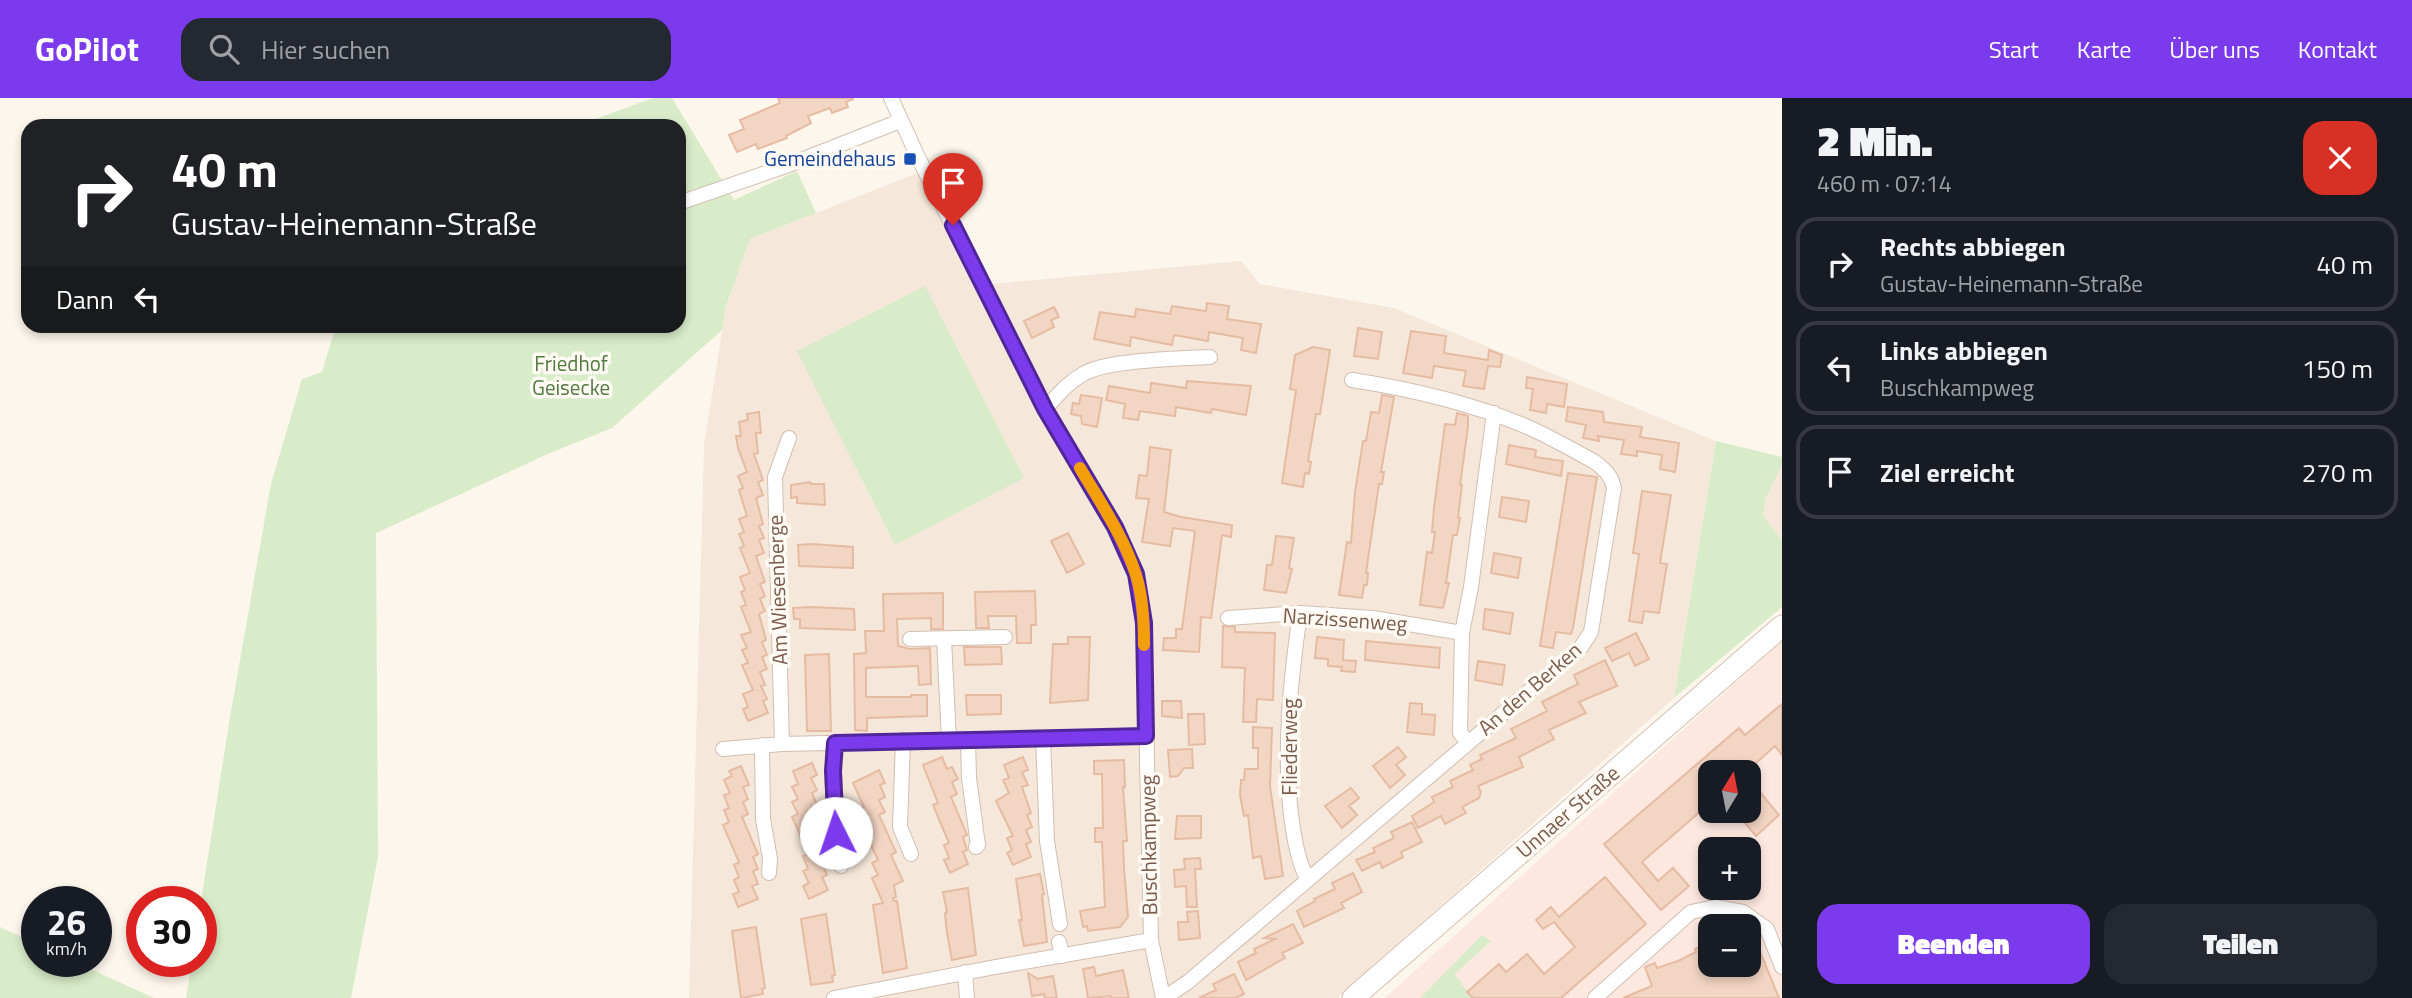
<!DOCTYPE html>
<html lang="de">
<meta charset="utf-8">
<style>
body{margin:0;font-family:"Titillium Web",sans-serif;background:#242831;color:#f1f3f6;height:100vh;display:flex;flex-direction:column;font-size:26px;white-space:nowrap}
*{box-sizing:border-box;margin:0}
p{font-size:23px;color:#9ea1a6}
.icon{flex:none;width:38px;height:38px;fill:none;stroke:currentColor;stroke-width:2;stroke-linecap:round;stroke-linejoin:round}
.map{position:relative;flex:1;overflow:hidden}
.details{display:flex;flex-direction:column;background:#171b24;width:630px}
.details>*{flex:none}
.banner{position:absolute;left:21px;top:21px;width:665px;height:214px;border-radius:21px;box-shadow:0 4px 10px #0003;background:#202124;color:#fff;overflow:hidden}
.needle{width:46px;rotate:10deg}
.controls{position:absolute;left:1698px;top:662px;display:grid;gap:14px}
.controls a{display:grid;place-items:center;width:63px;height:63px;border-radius:14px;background:#171b24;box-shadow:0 4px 10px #0003;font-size:35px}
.speed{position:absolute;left:21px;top:788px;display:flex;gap:14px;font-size:35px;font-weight:700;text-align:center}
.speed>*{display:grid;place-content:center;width:91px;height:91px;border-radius:50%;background:#171b24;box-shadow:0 4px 10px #0003;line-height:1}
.speed small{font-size:18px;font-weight:400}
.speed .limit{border:10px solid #d22;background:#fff;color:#111}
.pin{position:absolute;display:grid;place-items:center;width:60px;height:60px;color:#fff;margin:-72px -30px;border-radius:50% 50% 50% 0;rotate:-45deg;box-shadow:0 0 7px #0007}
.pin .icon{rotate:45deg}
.me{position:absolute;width:77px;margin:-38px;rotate:356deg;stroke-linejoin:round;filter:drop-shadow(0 0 5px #0008)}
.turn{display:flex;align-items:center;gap:24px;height:147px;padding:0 35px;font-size:32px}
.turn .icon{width:91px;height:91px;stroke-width:2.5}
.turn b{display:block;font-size:49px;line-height:60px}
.then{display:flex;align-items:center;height:66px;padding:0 35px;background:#0003;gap:14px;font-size:26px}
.round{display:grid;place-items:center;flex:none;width:74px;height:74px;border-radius:21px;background:#242831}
.headline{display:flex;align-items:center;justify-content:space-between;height:119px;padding:0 35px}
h1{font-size:42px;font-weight:800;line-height:52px}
.button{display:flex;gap:14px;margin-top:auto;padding:14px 35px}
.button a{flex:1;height:80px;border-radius:21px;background:#7c3aed;color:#fff;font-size:28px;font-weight:800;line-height:80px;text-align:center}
.button a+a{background:#242831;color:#f1f3f6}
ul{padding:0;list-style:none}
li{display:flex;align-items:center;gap:21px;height:94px;margin:0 14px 10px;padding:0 21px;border:4px solid #363941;border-radius:21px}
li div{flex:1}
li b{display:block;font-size:26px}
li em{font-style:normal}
header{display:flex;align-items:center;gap:42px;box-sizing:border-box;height:98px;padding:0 35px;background:#7c3aed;color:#fff}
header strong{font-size:33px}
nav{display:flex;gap:38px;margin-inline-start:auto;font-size:24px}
.search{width:490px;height:63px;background:#242831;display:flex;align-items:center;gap:18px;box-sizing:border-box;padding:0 24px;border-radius:21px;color:#9ea1a6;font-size:26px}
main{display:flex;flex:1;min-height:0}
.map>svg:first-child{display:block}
.residential{fill:#f5e8da}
.commercial{fill:#fde8e0;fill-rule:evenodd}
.green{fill:#d8ecc9}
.building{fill:#f3d5c3;stroke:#e6bba3;stroke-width:2}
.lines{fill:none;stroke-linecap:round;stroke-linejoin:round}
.street-casing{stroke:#d1beb0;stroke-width:16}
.secondary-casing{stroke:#d6c0b0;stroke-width:23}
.street{stroke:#fff;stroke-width:14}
.secondary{stroke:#fff;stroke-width:21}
.route-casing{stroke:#51269a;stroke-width:18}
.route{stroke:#7c3aed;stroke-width:12}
.slow{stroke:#f59e0b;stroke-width:12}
.transit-dot{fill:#1a4fb4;stroke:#fffaf3;stroke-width:2.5}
.labels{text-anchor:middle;stroke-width:7;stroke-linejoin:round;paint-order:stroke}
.transit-label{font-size:21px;fill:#164399;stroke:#fffaf3;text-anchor:end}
.park-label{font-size:21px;fill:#537a41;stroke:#fffaf3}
.street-label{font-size:21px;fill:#7a5c4d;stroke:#fffaf3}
</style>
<header>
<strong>GoPilot</strong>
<div class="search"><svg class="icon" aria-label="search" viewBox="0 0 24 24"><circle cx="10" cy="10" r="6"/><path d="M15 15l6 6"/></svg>Hier suchen</div>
<nav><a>Start</a><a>Karte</a><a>Über uns</a><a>Kontakt</a></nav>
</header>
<main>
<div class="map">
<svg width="1782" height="900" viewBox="0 0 1782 900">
<rect width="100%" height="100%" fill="#fdf6ec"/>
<path class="residential" d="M920 74 976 192 991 186 1241 163 1260 186 1394 210 1716 343 1674 600 1337 900H689L704 347 726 208 750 141Z
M1782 367V442L1763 418 1766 399Z"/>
<path class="commercial" d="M1782 543V900H1472L1455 876 1490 844 1482 837 1420 900H1385ZM1710 674H1748V712H1710ZM1710 751H1748V789H1710ZM1710 828H1748V866H1710Z"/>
<path class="green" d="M653 0H672L734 102 797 73 816 115 750 141 726 208 722 232 612 330 550 355 376 435 378 759 351 900H186L192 863H201V803L230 619 271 386 302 281 322 274 336 228H679V28H576Z
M925 188 1024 380 895 447 797 253Z
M1716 343 1782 359V367L1766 399 1763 418 1782 442V509L1674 600Z
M0 829 37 846V863H73L154 900H0Z
M1482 837 1491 843 1455 876 1472 900H1420Z"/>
<path class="building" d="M778 0H853V1L846 4 848 9 832 15 830 10 808 18 811 25 786 38 787 40 758 51 756 46 737 54 729 37 744 31 740 22 780 5Z
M1207 205 1229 208 1227 221 1261 226 1256 255 1241 252 1243 240 1209 234 1208 243 1174 237 1172 247 1131 239 1130 248 1094 241 1100 214 1135 219 1136 211 1170 216 1172 208 1206 213Z
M1054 209 1059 219 1051 222 1054 229 1032 240 1024 223Z
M1358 230 1382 234 1378 261 1354 258Z
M1411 233 1446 238 1444 255 1488 262 1489 252 1502 257 1500 269 1488 268 1484 291 1463 288 1466 273 1434 268 1432 280 1403 275Z
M1313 249 1330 252 1320 316H1316L1308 363 1311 364 1309 376 1305 375 1303 389 1282 385 1296 292 1290 291 1295 257Z
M1527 279 1567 286 1564 309 1547 306 1546 315 1530 312 1533 291 1526 290Z
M1187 283 1251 288 1246 317 1212 311 1211 315 1176 309 1175 318 1140 313 1138 322 1123 320 1125 306 1106 302 1109 288 1150 295 1151 285 1186 290Z
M1081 297 1102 300 1097 329 1082 326 1081 318 1071 316 1073 305 1079 306Z
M1382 297 1394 299 1381 374H1384L1382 386H1379L1370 447 1366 475H1368L1367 487H1364L1362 500 1339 497 1347 444 1351 445 1355 394 1363 343H1366L1371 314 1379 315Z
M1568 309 1603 314 1604 324 1642 329 1640 339 1679 345 1675 374 1660 371 1662 357 1637 353V358L1621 356 1624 342 1598 338 1599 343 1583 340 1586 327 1566 323Z
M759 314 761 335H756L758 355 754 356 763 382 758 384 763 397 756 400 763 426 759 428 764 440 759 442 764 455 756 458 765 484 760 486 765 498 760 501 765 513 759 516 766 542 762 544 767 557 762 559 767 571 760 574 765 587 761 588 767 601 763 603 768 615 748 623 743 611 748 609 743 596 753 592 742 567 748 565 742 552 747 550 741 537 751 534 741 509 746 507 741 494 745 492 740 479 750 475 740 450 744 448 739 436 744 434 739 421 747 418 739 392 743 390 738 378 747 374 738 350 736 338H741L739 324 748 322 747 316Z
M1457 315 1468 318V329L1460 387H1462L1458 420H1460L1457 437H1453L1446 485H1449L1443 510 1420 507 1427 454 1432 455 1435 434H1432L1434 410 1445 326 1455 327Z
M1509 347 1536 352 1535 359 1563 363 1561 378 1506 366Z
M1150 349 1171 352 1164 414 1181 419 1232 427 1231 439 1222 437 1211 520 1201 519 1199 554 1163 552 1164 540H1176V531H1182L1195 433 1173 430 1170 448 1142 444 1149 401 1136 400 1139 377 1147 378Z
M1568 375 1597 379 1573 530 1571 536 1556 534 1553 550 1540 548Z
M810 384 811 386H824L825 407 797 405V399L791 400V387Z
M1642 393 1671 397 1660 465 1667 466 1659 515 1644 513 1642 525 1629 523 1639 456 1633 455Z
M1502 399 1529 403 1526 424 1499 419Z
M1068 435 1084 466 1067 475 1051 443Z
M1276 438 1294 440 1289 470 1292 471 1286 495 1264 492 1267 467H1272Z
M812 446 853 449V470L799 468 798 447Z
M1494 455 1521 460 1518 480 1491 475Z
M1035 493 1036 527H1031V545H1017L1016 518H988L989 530H976L975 494Z
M943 495V531H931V520L897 521 898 548 910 551 930 550 931 586 919 587 918 568 866 570V599H911V597H927V618L867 620V633L855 632 854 556 866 555 865 533H884L883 496Z
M813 509 854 511 855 532 800 530V521H794L793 510Z
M1485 511 1513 515 1510 536 1483 531Z
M1223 528 1235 529V534L1275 535 1273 602 1257 601 1256 624H1243L1245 570 1222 569Z
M1636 535 1649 561 1635 568 1629 555 1612 563 1605 550Z
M1068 539H1090L1088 602 1050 605 1053 546H1068Z
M1317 539 1344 542 1343 562 1356 563 1355 574 1341 573 1342 569 1328 568V561L1315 560Z
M1366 543 1440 550 1439 570 1365 562Z
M964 549H1001L1002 566 965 567Z
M829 556 831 633H807L805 557Z
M1605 562 1617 588 1579 604 1586 615 1549 632 1554 641 1519 659 1523 669 1478 688 1481 694 1479 700 1462 709 1466 715 1445 726 1441 718 1418 730 1412 718 1434 704 1432 699 1453 689 1450 683 1473 672 1470 667 1482 661 1480 657 1516 640 1511 631 1547 613 1542 604 1578 586 1574 577Z
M1478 563 1505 567 1502 587 1475 582Z
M966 597H1001V616L967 617Z
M1162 603H1181L1182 620 1162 618Z
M1410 605 1422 606V616L1435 617 1434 637 1407 634Z
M1782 606V657L1775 648 1746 674H1710V705L1642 764 1658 783 1673 770 1689 788 1661 812 1604 746 1739 630 1745 637Z
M1188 616H1204L1205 646 1189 647Z
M1253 629 1272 630 1270 688 1283 778 1265 781 1261 758 1253 760 1248 717 1244 718 1240 697 1241 682H1244L1245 671H1258V650H1253Z
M1398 649 1406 659 1396 667 1405 677 1390 690 1373 668Z
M1192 651 1193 670H1184L1178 678 1170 679 1168 652Z
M942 659 947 671 952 669 958 681 952 684 957 696 951 699 967 737 963 739 967 752 963 754 968 766 950 775 944 762 949 760 944 747 949 745 933 707 938 705 923 667Z
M1023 659 1028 672 1022 674 1028 687 1022 689 1031 715 1027 717 1032 729 1026 732 1031 744 1026 746 1031 759 1013 767 1007 755 1012 752 1007 740 1013 738 996 703 1009 695 1003 682 1009 680 1004 667Z
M1124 662 1125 689H1123L1127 743H1123L1124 770 1128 819 1120 829 1088 833 1087 828 1083 829 1080 813 1105 809 1102 744H1095V730H1103L1102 676H1094V663Z
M812 665 817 677 811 680 817 692 812 695 817 707 811 710 828 747 822 750 828 762 822 765 827 777 822 779 828 792 809 801 803 788 809 785 803 773 808 771 803 758 809 756 792 719 798 716 792 704 798 701 792 689 798 686 793 673Z
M741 668 749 687 743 689 748 701 743 704 748 716 742 719 758 756 753 759 758 771 753 773 758 786 752 788 758 801 738 809 733 796 739 794 734 782 739 779 734 767 739 764 723 727 729 724 724 712 729 710 724 697 730 695 724 682 732 678 729 673Z
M879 672 885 685 880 687 885 699 879 702 885 714 879 717 896 754 891 757 903 783 894 787 896 799 893 800 894 803H897L907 870 883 875 873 807 883 805 872 780 878 777 872 765 878 762 861 725 866 723 861 711 864 709 853 685Z
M1351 690 1359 700 1349 708 1357 717 1342 730 1325 708Z
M1759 693 1779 717 1756 738 1734 712H1748V702Z
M1177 718H1201V740L1175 741Z
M1412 724 1422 744 1401 754 1403 759 1382 770 1380 764 1362 773 1356 762 1375 754 1373 750 1394 740 1391 734Z
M1200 760 1201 771H1195L1197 809H1187L1186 788 1175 789 1174 772 1185 771 1184 761Z
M1353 775 1362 794 1341 805 1344 810 1304 829 1297 813 1315 803 1314 801 1335 791 1332 785Z
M1040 776 1044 796 1042 797 1047 844 1024 848 1019 822H1022L1016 781Z
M1605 779 1646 826 1561 900H1473L1467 894 1499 866 1506 874 1527 856 1544 876 1575 849 1554 824 1543 831 1536 822 1551 809 1559 819Z
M968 790 976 857 952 862 947 835 945 815 947 814 943 794Z
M1198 813 1200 840 1179 842 1178 824H1188L1187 814Z
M826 816 835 877 832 878 833 884 811 887 801 821Z
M1293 826 1303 845 1282 855 1285 860 1246 882 1238 864 1256 855 1254 851 1275 841 1264 840Z
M756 829 765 890 762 891 763 896 741 900 732 833Z
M1748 830 1751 832 1779 900H1623L1652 888 1645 869 1655 865 1657 870 1678 863 1696 854 1695 851 1710 845V866H1748Z
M1094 869 1096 878 1123 872 1129 900H1111V898L1088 900 1083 871Z
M1028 875 1038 881 1053 878 1057 900H1045L1044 896 1032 898Z
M1234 876 1244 896 1235 900H1199L1216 892 1213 886Z"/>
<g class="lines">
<defs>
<path id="street" d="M891 0 917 57 1045 311 1125 449 1136 476 1144 525 1151 842 1163 900
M679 105 786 68 900 23
M1045 311C1058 297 1068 284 1085 275 1108 262 1182 260 1210 259
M1300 515C1291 579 1284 643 1290 708 1293 733 1296 758 1307 781
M1228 520 1300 515 1373 520 1462 535
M910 541 1005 539
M944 541 949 642
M1043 640 1047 743 1060 826
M903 642 900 729 911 756
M968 642 969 680 978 747 976 749
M1468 644 1460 635 1462 535 1471 489 1494 315
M835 645C831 685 833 728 841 768
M782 646 775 379 789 340
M762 647 763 721 770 761 769 775
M723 651 782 646 1146 638
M1059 844 1062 858
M965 874 967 900
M834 900 995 869 1151 842
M1164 900 1188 884 1581 549 1591 534 1614 390C1611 377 1605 372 1595 364 1571 351 1547 337 1523 327 1467 304 1411 291 1352 282
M1595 900 1691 814 1715 809 1743 814 1767 831 1782 869"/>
<path id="secondary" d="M1353 900 1782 528"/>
</defs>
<use href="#street" class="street-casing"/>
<use href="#secondary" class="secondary-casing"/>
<use href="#street" class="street"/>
<use href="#secondary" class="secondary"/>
</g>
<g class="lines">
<defs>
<path id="route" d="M836 735 833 673 835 645 1146 638 1144 525 1136 476 1115 429 1045 311 953 127"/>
</defs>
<use href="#route" class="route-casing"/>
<use href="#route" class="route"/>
<path class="slow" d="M1080 370C1100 404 1124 439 1136 477 1143 499 1144 524 1144 547"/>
</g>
<rect class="transit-dot" x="903" y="54" width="14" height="14" rx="3.5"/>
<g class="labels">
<g class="transit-label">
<text x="896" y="68">Gemeindehaus</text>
</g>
<g class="park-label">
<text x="571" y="273">Friedhof<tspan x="571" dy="24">Geisecke</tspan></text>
</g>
<g class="street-label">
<text transform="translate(778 492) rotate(-92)" y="7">Am Wiesenberge</text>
<text transform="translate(1345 522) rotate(4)" y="7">Narzissenweg</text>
<text transform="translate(1530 591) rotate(-41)" y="7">An den Berken</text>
<text transform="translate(1290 649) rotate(-90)" y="7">Fliederweg</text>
<text transform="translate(1568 714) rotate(-41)" y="7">Unnaer Straße</text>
<text transform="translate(1149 747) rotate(-91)" y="7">Buschkampweg</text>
</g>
</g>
</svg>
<div class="controls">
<a><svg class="needle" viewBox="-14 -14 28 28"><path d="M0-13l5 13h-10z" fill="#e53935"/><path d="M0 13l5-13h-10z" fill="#9ea1a6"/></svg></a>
<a>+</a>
<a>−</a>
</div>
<div class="speed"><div>26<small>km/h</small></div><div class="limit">30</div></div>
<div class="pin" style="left:953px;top:127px;background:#d93025"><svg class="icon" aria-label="arrive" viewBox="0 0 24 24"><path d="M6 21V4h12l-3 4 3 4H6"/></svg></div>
<svg class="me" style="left:836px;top:735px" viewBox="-20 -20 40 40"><circle r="19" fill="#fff"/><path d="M0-13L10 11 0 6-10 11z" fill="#7c3aed"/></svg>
<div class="banner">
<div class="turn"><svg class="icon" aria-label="right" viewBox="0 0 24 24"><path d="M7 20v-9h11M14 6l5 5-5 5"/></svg><div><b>40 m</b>Gustav-Heinemann-Straße</div></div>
<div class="then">Dann<svg class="icon" aria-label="left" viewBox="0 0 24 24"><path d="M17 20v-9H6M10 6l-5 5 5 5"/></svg></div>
</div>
</div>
<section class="details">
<div class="headline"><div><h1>2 Min.</h1><p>460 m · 07:14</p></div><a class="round" style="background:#d93025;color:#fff"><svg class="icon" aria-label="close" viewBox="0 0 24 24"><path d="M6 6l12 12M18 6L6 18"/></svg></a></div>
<ul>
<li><svg class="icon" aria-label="right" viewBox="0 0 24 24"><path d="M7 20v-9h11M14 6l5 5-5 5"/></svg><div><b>Rechts abbiegen</b><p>Gustav-Heinemann-Straße</p></div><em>40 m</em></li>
<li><svg class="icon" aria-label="left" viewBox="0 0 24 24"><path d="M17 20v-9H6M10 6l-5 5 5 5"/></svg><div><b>Links abbiegen</b><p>Buschkampweg</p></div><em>150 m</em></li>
<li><svg class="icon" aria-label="arrive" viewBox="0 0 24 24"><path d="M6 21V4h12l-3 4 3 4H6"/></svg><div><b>Ziel erreicht</b></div><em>270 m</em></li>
</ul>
<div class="button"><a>Beenden</a><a>Teilen</a></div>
</section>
</main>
